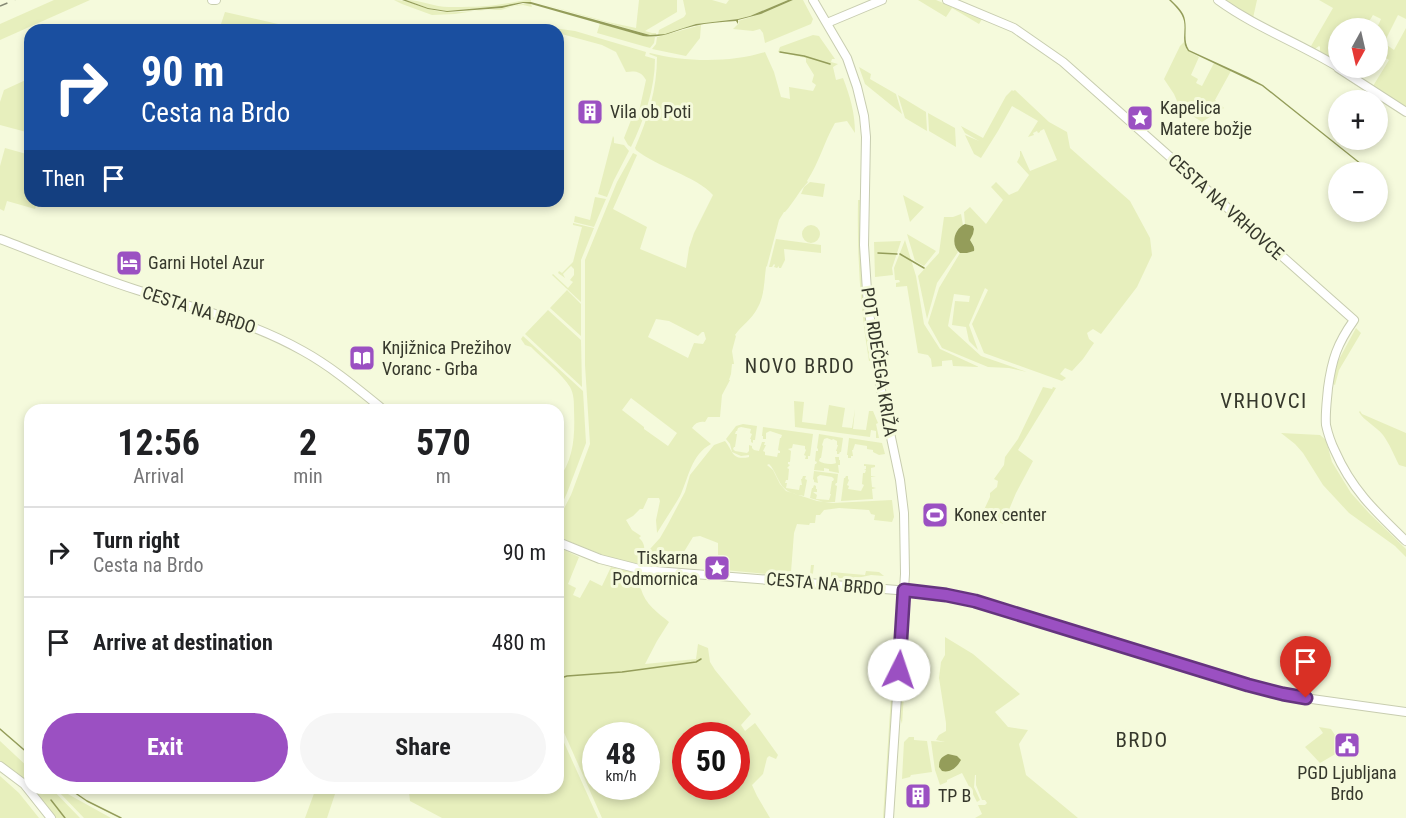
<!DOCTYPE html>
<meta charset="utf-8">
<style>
body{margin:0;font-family:"Roboto Condensed",sans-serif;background:#f6f6f6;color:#202124;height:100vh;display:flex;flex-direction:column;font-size:22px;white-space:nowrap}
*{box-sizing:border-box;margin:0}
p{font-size:20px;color:#757577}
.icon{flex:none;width:33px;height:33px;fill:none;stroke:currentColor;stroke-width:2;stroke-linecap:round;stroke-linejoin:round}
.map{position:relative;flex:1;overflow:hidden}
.details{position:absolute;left:24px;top:404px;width:540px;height:390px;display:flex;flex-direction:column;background:#fff;border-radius:18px;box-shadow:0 3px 9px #0003}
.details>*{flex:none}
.top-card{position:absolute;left:24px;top:24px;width:540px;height:183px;border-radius:18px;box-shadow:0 3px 9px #0003;background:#1a4fa0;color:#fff;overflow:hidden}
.needle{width:39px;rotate:188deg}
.tools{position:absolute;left:1328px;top:18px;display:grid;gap:12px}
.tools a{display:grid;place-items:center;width:60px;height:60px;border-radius:50%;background:#fff;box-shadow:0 3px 9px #0003;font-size:30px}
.speed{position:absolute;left:582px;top:722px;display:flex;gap:12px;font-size:30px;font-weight:700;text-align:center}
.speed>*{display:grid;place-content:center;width:78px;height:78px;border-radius:50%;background:#fff;box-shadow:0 3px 9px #0003;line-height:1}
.speed small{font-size:15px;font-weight:400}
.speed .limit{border:9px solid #d22;background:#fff;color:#111}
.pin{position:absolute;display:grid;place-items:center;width:51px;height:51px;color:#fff;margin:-62px -26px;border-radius:50% 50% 50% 0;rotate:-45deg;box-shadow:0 0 6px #0007}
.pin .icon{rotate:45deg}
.me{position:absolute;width:66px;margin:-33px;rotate:4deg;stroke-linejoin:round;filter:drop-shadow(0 0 4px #0008)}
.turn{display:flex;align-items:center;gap:21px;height:126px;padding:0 18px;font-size:27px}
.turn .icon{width:78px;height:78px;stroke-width:2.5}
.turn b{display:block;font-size:42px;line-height:51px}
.then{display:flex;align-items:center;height:57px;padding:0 18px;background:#0003;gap:12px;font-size:22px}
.eta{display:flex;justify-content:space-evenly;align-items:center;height:102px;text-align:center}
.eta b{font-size:36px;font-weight:700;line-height:42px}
.action{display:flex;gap:12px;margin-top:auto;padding:12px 18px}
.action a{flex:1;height:69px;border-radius:36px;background:#9b50c2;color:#fff;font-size:24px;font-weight:700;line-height:69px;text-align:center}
.action a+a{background:#f6f6f6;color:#202124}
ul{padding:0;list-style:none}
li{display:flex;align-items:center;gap:18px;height:90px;padding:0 18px;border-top:2px solid #e0e0e0}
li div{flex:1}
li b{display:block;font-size:22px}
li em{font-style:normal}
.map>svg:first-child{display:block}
.green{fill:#e7efbd;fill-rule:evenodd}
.water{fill:#949d5a}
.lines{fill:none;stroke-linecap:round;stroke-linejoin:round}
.stream{stroke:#949d5a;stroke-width:1.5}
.secondary-casing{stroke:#c8cdb0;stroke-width:10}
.secondary{stroke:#fff;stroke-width:8}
.rail{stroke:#858975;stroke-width:1.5;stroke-dasharray:8 8;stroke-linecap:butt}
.route-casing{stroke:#65347e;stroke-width:15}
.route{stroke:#9b50c2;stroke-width:10}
.labels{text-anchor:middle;stroke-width:6;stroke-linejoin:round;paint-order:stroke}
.poi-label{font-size:18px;fill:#36382c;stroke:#f5fadc;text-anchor:start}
.street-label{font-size:18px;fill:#36382c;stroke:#f5fadc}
.neighbourhood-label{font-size:20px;letter-spacing:1.5px;fill:#36382c;stroke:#f5fadc}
.quarter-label{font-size:21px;letter-spacing:1.5px;fill:#36382c;stroke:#f5fadc}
</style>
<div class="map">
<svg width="1406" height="818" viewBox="0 0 1406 818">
<rect width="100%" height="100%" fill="#f5fadc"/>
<path class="green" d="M54 0H90L0 40V24Z
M394 0C412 0 427 11 445 12 462 13 486 10 503 8 513 7 521 3 531 4L532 7 523 5 514 6 501 10H481L455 14 432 15 402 4Z
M406 0C421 0 434 7 449 7 465 7 487 7 502 4 512 3 521 0 531 0V2H523L502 6 447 11 428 8Z
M639 0H677V12L645 31 652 33H656V35H650L536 2 608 22 636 28Z
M683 0H712L726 4 729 0H788L750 16 738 19 696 24 665 34 658 35 659 30 684 17 686 14Z
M793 0H803L813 19 811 24 765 43 763 33 760 29 753 31 733 29 739 23 738 21 761 14Z
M918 0H936L982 19 979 24 952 8 946 17Z
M1225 0H1257L1253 18 1225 1Z
M1319 0H1406V19L1398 15 1384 43 1394 50 1406 28V107L1373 86 1389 60 1377 52V28L1381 19 1373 15 1365 28H1338V63L1320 51V47L1319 46 1315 49 1311 46 1333 8Z
M225 12 300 29 302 30H219Z
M600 23 643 36 655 37 654 43 650 48 597 33Z
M701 25 700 38 686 56 652 49 656 44 657 37Z
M553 28 575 31 646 52 645 56 655 59C655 89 644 120 631 147L628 145 624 138 633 115 638 116 646 80C641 71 635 71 626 72L616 52 602 45 558 33V30H554Z
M813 35 819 36 821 39 835 59H832L831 62 838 64 833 67 836 80 843 78C850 96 855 113 855 133L847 121 835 123C824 142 819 163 807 181L808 182C799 191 794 202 785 212H784L779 220 767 266 766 267C764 281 765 295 757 309 752 319 741 326 735 335L736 336 732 351 734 364H732L731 374 729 380H730L722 395 720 417H708L705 422C699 421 695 423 692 428L711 444C691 455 689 477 680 496 673 508 665 520 657 533L656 520 660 501 659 498H648L643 509H640L633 516 626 520 632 530 641 536 639 538C647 544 645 556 640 564L613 559 558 537V520L571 495 590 444 585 365V260L617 182 633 153 637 155 613 209 647 227 640 249 686 268 689 248 694 233 713 195C696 176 657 167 636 150L635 148C648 118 657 89 657 57L649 54 650 53C684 62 731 63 765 52L774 72 781 97 790 99 789 87 813 91 816 85 812 82 814 75 806 62V58L778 52 780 47ZM656 319 669 321 698 336 702 332H704L706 339 703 344 694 343 688 358 648 337ZM631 398 677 433 668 446 644 429V427L622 410Z
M1184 42 1187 50 1199 57 1191 75 1198 79 1196 83 1202 86 1214 63 1231 71 1215 100 1224 108 1202 122 1180 108 1174 94 1164 79 1180 46Z
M859 67 871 74 870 79 896 94 902 114 865 84Z
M30 78V133L0 125V102L4 90Z
M1012 90 1013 91 1015 90 1049 122 1067 132 1070 148 1130 201 1150 238 1152 255 1137 287 1101 334 1093 329 1087 333 1089 339 1094 343 1083 359 1072 371 1065 368 1060 374 1066 378 1062 381 984 353 972 324 988 290 985 288 969 325 978 350 969 341 966 327 952 325 955 301 969 302 970 296 954 294 948 326 981 356 1027 372 1009 368 988 367 942 348 928 323 939 288 960 253H967L974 251V246L970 240 974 229 973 226 965 224 964 212 970 207 986 224 1003 200 991 187 996 182 1009 195 1018 191 1029 175 1017 162 1020 156V151H1021L1030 171 1057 160 1044 129 1040 131V132L1038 133 1037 131 1033 133 1034 135 1028 137 1038 121 1012 106 998 131 981 158 974 154 965 135 979 141 965 133 961 126 983 138 1006 96Z
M898 95 926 112 927 131 905 118Z
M928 113 955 128 956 147 929 131Z
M613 136 614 138V143L624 145 629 151 614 180 607 197 598 194Z
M5 148 30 155V201H38L35 209 7 201 4 211 0 209V166Z
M810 182 825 184 823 197 801 194 804 187Z
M903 195 924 207 910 222Z
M595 197 606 199 594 227 574 222 575 216 590 220Z
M858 200H860C859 254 863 308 871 361H869C860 308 857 254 858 200Z
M961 214 963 225C954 231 952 243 958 252L937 283 927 319 918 276 939 253 944 217H953Z
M573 223 594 228 581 260V302L552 275 553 274 568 288 573 282 570 280 574 275V269L571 266 563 274 565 278 558 273 559 271 562 273 573 262 582 227 573 225Z
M802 234a9 9 0 1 1 18 0a9 9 0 1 1-18 0Z
M907 234 936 251 924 266 915 261Z
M776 239 821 245V253L784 249 785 260 781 268H779V266L777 268 774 267 775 265 774 264 772 267H769Z
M905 240 916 276 924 324 940 349 979 367 953 366 952 360 942 361V366L932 367 931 359 928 355 918 353 907 286 896 287V283L900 282 899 280H895L894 268Z
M901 241 892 268 893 275 875 277 874 242Z
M567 290 581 304V336L550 308Z
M548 310 581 340 582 387 525 334Z
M1356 328 1361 333 1339 370 1335 385 1333 384 1337 363Z
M523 336 583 391 586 443 567 493 560 508H558V491L559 488 558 480C574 459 575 436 574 410 574 402 574 394 570 387 562 374 543 359 531 347L525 345 521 339Z
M1043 387 1052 389 1053 387 1056 388 1018 450 1033 461 1016 493 1003 524 982 514 990 497V493L997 487 998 481 994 479 1004 465 1005 457 1018 439Z
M794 401 804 402 802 422 826 425 829 405 845 408 842 427 852 428 855 409 853 429 866 430 869 411H873L878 423 876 424 879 438H876V431L871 430 870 437 795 427Z
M1360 411 1362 414 1406 433V467L1399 465C1394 455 1389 443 1383 435 1376 426 1364 421 1359 412Z
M743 424 757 426 755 440H753V443L751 442V439H750L752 434 750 433 751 429 741 427 738 428 737 431H736L735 434H737L735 447H734L733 449 735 451 747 453 749 451V445L752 446V448L754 450 759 451 762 442H765L764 445H766L763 451 765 452V455L777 457 778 453H780V451L778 450 780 438H781L782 435 770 431 766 433V439H763V436H762L763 427 813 434 810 456H808V459H805L806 456 804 455 806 450 805 449V446L793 444 792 448 788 449 791 451 790 462H788V464L790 465 787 468 789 469 788 480H786L785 483H787L786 488 799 490 800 485H802L801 479H802L803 476H806L805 479 807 480 804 496C798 495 790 493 785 489 778 483 776 471 769 464L767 465 773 470 780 484 786 491 817 501 833 503 892 500 894 517 892 522 874 520 875 515 871 514 869 510 839 508 824 510 820 515H816L815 523H810L809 525 797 524 794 533 791 572 810 575 811 565H814L813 573 809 578 725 570 726 561 718 559V543L700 536 693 537 676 565 662 567 648 564 647 560 650 549 660 538 668 524 685 492 690 475 714 445 725 441C733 450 731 461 749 457V455L741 456 732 452 730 444 726 439 736 426Z
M1281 433 1320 435 1326 440 1332 462 1351 493 1369 513 1406 549V557L1395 546 1349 513 1323 485 1303 453 1295 444Z
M819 434 843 438 841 452H840L839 454H837V451H836L838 445H837V441L833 439 832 440 827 438 824 439 822 445 823 446 821 458H820L819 461C823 464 832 465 836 463L835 457H839V460H840V465H838L839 473 829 471V469L824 468V471L814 470 815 464H816L817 462 815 461 816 451H818V449L817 448Z
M849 438 882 443 885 454 879 455 873 452V450L867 449V446L855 444 853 450H852L853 456H851V458H848V455H847Z
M864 464 875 465V467L871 468V476H876L871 477 872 487 876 488 872 489 873 499 841 501 844 478H845L846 476H848V479L849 480 847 485 849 486 848 489 861 491 864 485 862 484 863 473H865L866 470 864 469H866V466H864Z
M814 471 838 474 837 483H836L835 485 837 486 835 502H824L810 498 812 488H813L814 485 816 486V489H817V492H813L817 495 816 499 829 500 831 494H830L832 481H833L834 479 832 477 820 475 817 477 818 483 814 482V480L813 479Z
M558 547 579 557 568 584 576 588 573 595 580 598 590 580 602 586 611 567 637 573 640 578V588L641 589C645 604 658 613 669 622L657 641 645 664 696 659 698 644 708 648 710 662 715 670 751 714 741 725 745 731 755 723 778 755 776 759 769 756 767 758 763 774 752 785 757 796 770 818H602L558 719ZM596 735H646V786H596ZM686 735H736V786H686Z
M866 571 879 572 884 576 871 575 857 578H831V572L865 575Z
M897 606H899L885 818H883Z
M908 607H910L902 724 900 717Z
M945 637 973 654 1020 694 995 712 1008 727 1028 730 1019 744 1026 775 1078 818H975L982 814 978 805H985L987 803 985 800H982L976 785V775H975L974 787 980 800 977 802 962 773 947 780V782L940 785 935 770 931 741 945 742 936 740 939 735 946 731V723L939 678 941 662 945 655Z
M1319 727 1331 729 1344 749 1320 763 1305 747 1323 733Z
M558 729 598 818H442L410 801 409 792 404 788H558Z
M909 737H914V740L927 741 932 772 911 775 910 777 902 779 904 742Z
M0 741 30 769V787L0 763Z
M0 776 19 793 39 818H0Z
M31 788H51L80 818H54Z
M316 788H337L327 818H305Z
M58 791 66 793 111 818H84Z"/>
<path class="water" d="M402 0H406L428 8 447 11 502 6 523 2H531L650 35 665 34 696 24 738 19 750 16 788 0H793L761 14 738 20V24L736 21C722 22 707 23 694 26 676 30 662 39 643 36L531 4 523 3 502 8 447 12 428 9Z
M1169 0H1171C1177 6 1184 12 1185 20 1187 31 1183 41 1189 50L1248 77 1263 85 1372 172H1370L1262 86 1188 51C1181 42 1186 32 1184 21 1182 12 1175 6 1169 0Z
M965 224 973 226 974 229 973 234 970 240C972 244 975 246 974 251L967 253H960C950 245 954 229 965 224Z
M948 754 957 756 961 760C957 767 951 773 942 771L939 767C939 760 941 757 948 754Z"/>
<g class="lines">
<path class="stream" d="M780 52 804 56 830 64
M878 253 897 254
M900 254 924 268
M26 454 30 457
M558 679 567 676 622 672 696 662 701 659
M0 729 30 755
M68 788 87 801 121 818
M51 800 65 818"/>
<defs>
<path id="secondary" d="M212 0H216
M813 0 847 58 857 87 864 116 866 137 864 245 868 306 881 390 900 480 904 513 905 574 889 818
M947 0 1014 28 1063 62 1354 320C1337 344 1332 359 1328 388 1327 400 1325 413 1326 425 1328 434 1331 443 1335 451 1352 490 1376 512 1406 541
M1218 0C1255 27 1299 43 1338 67
M827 23 882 0
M1338 68 1406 112
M0 239C45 256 90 275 137 290 194 308 250 321 303 351 332 367 358 389 384 410
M558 542 600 559 643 570 935 593 975 601 1167 661 1283 695 1406 712
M0 766 24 784 51 818"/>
</defs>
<use href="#secondary" class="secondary-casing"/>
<use href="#secondary" class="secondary"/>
<path class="rail" d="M0 6 15 0"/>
</g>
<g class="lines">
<defs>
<path id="route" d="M899 670 904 590 946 595 975 601 1248 685 1283 694 1306 698"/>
</defs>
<use href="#route" class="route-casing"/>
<use href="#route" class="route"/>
</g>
<defs>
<symbol id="building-square" viewBox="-11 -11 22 22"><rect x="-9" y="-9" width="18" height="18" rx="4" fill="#9b50c2" stroke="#f5fadc"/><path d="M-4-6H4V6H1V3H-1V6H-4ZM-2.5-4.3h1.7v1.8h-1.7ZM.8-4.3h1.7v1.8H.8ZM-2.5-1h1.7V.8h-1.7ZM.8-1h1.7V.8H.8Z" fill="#fff"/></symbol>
<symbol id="sight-square" viewBox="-11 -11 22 22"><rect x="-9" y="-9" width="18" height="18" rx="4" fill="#9b50c2" stroke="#f5fadc"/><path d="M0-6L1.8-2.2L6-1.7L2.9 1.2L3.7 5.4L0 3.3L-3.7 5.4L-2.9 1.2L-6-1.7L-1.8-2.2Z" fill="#fff"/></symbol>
<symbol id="hotel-square" viewBox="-11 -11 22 22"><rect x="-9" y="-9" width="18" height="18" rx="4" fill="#9b50c2" stroke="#f5fadc"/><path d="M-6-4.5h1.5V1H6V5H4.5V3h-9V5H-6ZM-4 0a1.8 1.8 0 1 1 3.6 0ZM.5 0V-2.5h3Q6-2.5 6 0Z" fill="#fff"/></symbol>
<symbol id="library-square" viewBox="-11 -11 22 22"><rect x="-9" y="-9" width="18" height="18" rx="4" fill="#9b50c2" stroke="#f5fadc"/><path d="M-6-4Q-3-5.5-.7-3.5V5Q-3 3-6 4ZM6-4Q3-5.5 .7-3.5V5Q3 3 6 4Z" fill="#fff"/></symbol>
<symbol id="stadium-square" viewBox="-11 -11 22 22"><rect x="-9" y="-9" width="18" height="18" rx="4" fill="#9b50c2" stroke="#f5fadc"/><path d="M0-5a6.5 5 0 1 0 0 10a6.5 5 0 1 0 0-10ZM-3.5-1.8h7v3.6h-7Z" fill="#fff"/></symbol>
<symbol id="civic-square" viewBox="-11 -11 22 22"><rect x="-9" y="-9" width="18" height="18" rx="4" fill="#9b50c2" stroke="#f5fadc"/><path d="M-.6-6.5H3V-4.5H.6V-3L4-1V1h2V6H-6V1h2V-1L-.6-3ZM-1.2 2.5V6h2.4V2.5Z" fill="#fff"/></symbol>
</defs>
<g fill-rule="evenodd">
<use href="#building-square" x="575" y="97" width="30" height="30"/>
<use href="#sight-square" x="1125" y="103" width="30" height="30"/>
<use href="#hotel-square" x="114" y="248" width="30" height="30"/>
<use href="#library-square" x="347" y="343" width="30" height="30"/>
<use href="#stadium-square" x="920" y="500" width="30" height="30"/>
<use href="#sight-square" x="702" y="553" width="30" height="30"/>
<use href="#civic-square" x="1332" y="730" width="30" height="30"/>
<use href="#building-square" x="903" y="781" width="30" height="30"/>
</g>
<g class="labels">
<g class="poi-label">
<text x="1160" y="114">Kapelica<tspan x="1160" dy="21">Matere božje</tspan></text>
<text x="610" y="118">Vila ob Poti</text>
<text x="148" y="269">Garni Hotel Azur</text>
<text x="382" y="354">Knjižnica Prežihov<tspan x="382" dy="21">Voranc - Grba</tspan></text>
<text x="954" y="521">Konex center</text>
<text x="698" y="564" text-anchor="end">Tiskarna<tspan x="698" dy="21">Podmornica</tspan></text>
<text x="1347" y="779" text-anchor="middle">PGD Ljubljana<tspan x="1347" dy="21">Brdo</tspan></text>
<text x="938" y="802">TP B</text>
</g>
<g class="street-label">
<text transform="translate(1226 207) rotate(42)" y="6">CESTA NA VRHOVCE</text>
<text transform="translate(199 310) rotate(18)" y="6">CESTA NA BRDO</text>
<text transform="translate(879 362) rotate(81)" y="6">POT RDEČEGA KRIŽA</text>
<text transform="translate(825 584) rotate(5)" y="6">CESTA NA BRDO</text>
</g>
<g class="neighbourhood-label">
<text x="800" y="373">NOVO BRDO</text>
</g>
<g class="quarter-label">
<text x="1264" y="408">VRHOVCI</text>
<text x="1142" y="747">BRDO</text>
</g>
</g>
</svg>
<div class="tools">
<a><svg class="needle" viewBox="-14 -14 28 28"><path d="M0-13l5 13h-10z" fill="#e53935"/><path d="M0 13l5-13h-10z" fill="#757577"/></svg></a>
<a>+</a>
<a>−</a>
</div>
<div class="speed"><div>48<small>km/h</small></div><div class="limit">50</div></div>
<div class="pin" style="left:1306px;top:698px;background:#d93025"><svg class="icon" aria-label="arrive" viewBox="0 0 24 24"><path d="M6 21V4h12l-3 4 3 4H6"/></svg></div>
<svg class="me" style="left:899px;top:670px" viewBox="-20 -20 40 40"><circle r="19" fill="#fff"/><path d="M0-13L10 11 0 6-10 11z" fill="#9b50c2"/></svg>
<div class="top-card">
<div class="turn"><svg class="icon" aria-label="right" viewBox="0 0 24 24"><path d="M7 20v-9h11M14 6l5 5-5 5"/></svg><div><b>90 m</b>Cesta na Brdo</div></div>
<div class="then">Then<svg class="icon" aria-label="arrive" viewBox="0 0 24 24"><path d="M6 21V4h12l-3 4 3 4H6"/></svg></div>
</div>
<section class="details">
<div class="eta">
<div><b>12:56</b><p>Arrival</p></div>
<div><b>2</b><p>min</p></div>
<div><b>570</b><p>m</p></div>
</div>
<ul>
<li><svg class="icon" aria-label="right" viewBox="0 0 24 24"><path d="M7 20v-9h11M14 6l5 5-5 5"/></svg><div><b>Turn right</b><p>Cesta na Brdo</p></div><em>90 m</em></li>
<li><svg class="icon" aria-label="arrive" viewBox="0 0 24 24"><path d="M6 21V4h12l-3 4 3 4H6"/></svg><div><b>Arrive at destination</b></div><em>480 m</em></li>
</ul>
<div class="action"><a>Exit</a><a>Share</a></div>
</section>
</div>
